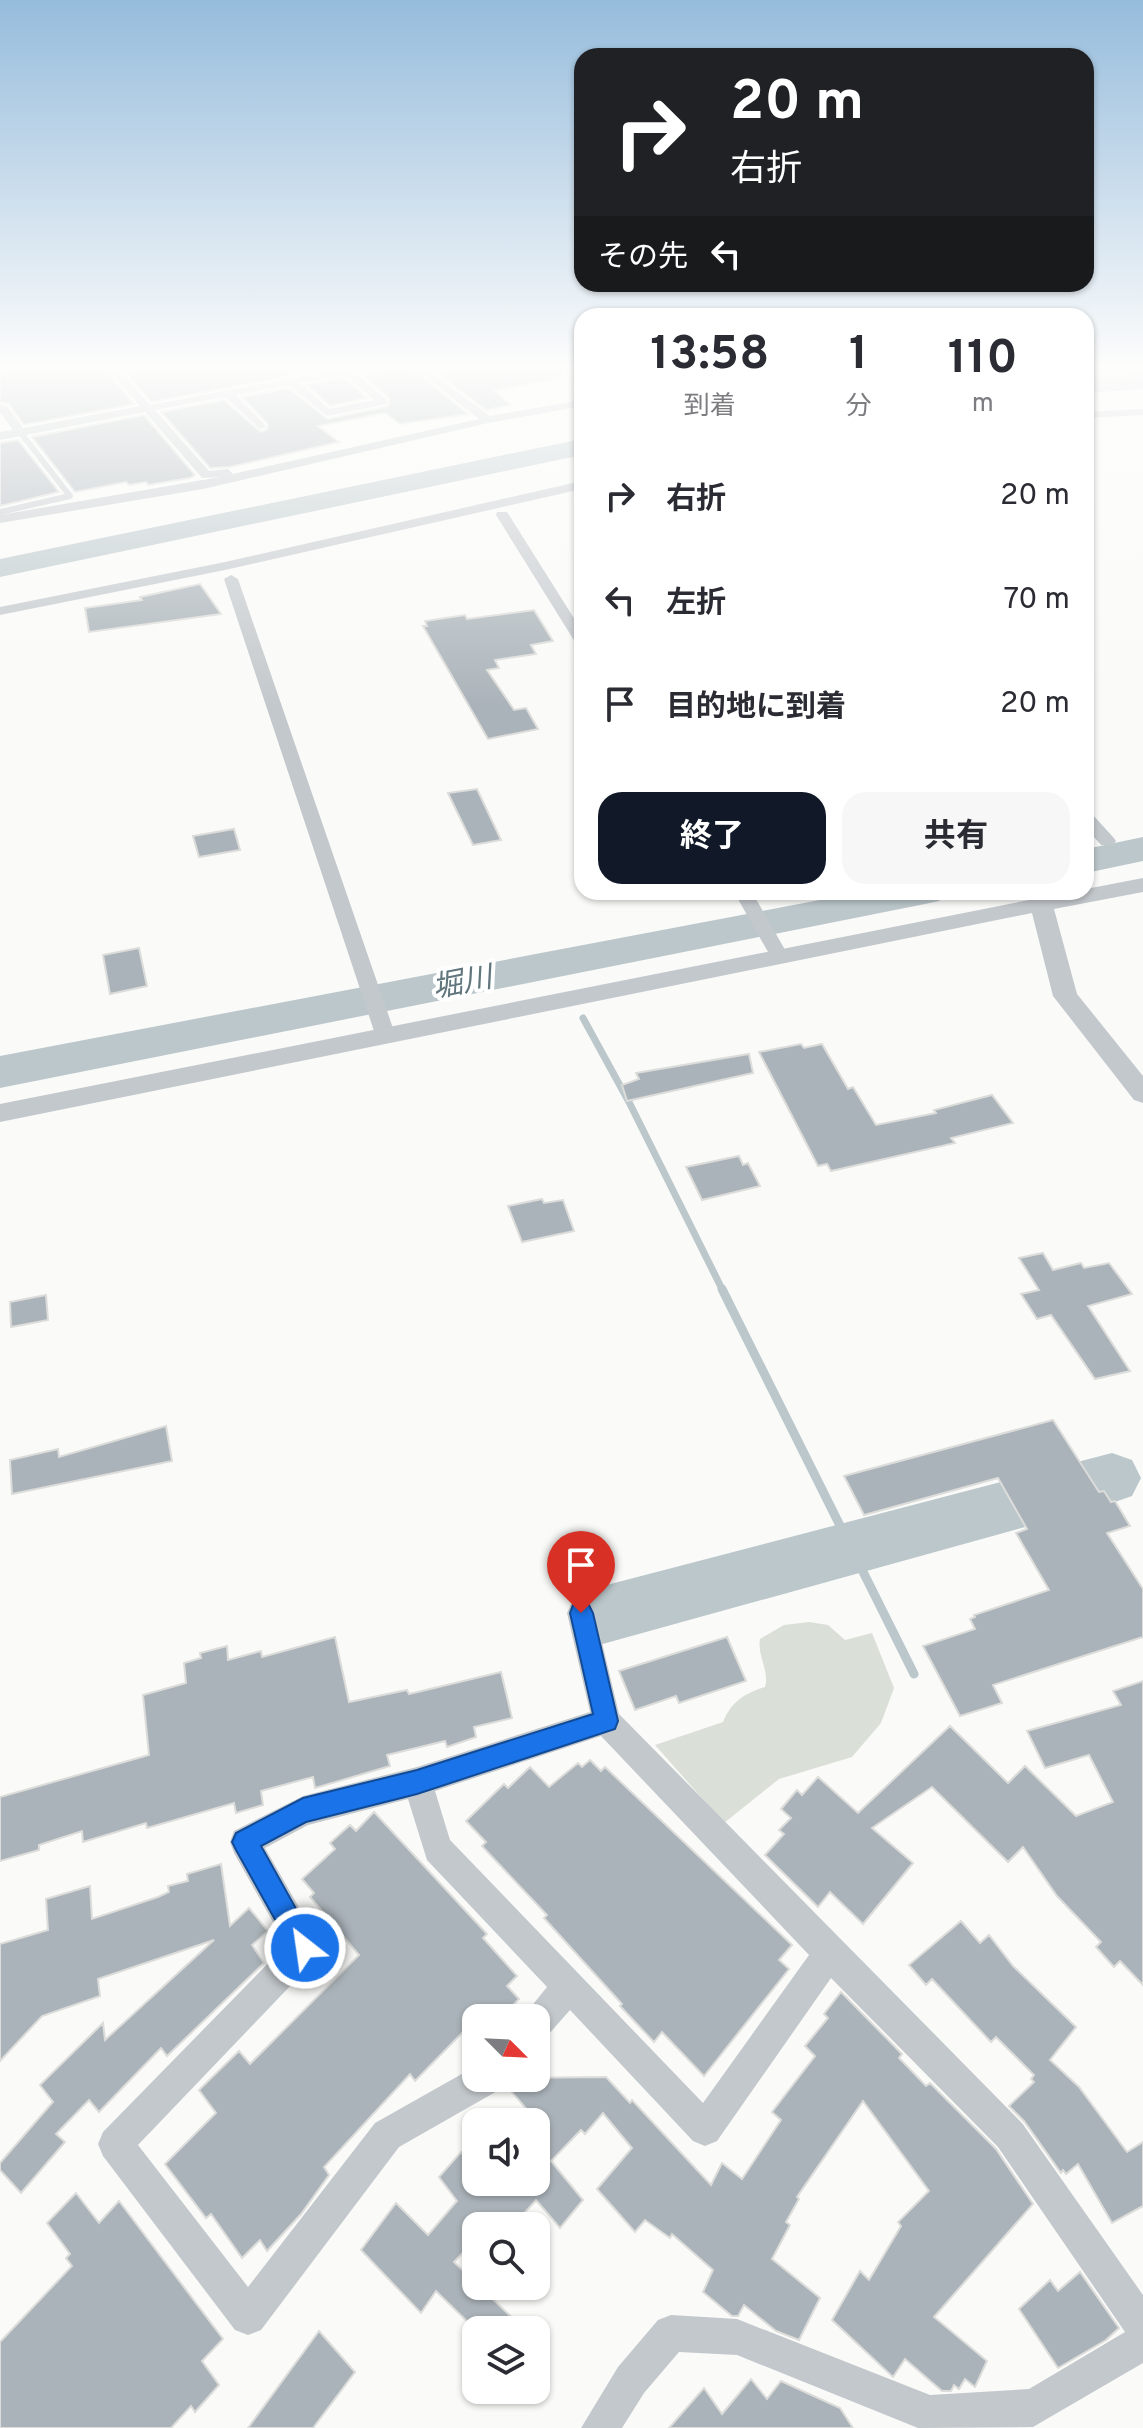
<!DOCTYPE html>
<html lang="ja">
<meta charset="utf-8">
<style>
body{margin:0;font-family:Overpass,"Noto Sans JP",sans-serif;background:#f7f7f7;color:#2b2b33;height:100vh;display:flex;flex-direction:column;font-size:30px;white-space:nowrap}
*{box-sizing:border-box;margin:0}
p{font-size:26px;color:#7c7c81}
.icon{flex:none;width:44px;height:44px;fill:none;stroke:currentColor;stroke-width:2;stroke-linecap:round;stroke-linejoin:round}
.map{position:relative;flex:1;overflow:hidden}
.details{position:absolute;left:574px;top:308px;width:520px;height:592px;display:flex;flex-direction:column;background:#fff;border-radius:24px;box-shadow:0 2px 6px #0004}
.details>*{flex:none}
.top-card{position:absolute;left:574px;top:48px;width:520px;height:244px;border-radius:24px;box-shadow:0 2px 6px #0004;background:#202124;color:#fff;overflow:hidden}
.needle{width:52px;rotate:114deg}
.controls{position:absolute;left:462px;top:2004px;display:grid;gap:16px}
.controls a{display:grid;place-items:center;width:88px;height:88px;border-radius:16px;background:#fff;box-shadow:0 2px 6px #0004;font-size:40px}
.pin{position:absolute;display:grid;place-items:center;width:68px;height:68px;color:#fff;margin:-82px -34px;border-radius:50% 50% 50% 0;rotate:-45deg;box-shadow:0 0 8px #0007}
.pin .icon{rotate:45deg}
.me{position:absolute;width:88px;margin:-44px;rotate:330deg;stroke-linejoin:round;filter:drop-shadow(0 0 6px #0008)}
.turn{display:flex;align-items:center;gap:28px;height:168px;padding:0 24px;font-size:36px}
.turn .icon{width:104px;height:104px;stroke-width:2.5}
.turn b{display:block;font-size:56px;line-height:68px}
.then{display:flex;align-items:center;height:76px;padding:0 24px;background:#0003;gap:16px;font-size:30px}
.eta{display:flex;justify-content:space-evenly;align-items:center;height:136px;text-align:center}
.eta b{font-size:48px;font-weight:700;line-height:56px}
.primary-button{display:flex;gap:16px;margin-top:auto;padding:16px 24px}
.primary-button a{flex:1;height:92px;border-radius:24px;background:#111827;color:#fff;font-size:32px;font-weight:700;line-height:92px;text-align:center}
.primary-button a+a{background:#f7f7f7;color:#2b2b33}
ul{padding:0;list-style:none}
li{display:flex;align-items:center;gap:24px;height:104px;padding:0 24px}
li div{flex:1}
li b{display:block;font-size:30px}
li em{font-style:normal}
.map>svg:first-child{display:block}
.green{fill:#dadfd7}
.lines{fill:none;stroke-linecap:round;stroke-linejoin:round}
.stream-far1{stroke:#bbc7cb;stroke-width:7}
.stream{stroke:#bbc7cb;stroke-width:9}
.river{fill:#bbc7cb;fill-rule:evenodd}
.building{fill:#aab3b9;stroke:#dcdcda;stroke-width:2}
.service{stroke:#c3c8cc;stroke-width:6}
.minor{fill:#c3c8cc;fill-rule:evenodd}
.tertiary{fill:#c3c8cc;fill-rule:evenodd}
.route{fill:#1a73e8;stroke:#114b97;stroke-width:2}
.labels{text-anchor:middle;stroke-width:8;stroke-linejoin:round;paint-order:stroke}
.water-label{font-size:30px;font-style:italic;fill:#60757c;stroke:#fff}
</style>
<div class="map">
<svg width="1143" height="2428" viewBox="0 0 1143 2428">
<rect width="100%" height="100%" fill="#fafaf8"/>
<path class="green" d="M809 1622 828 1625 845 1640 872 1633 894 1688 881 1723 852 1757 779 1779 724 1823 655 1745 723 1722C732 1701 744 1694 765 1687 770 1671 757 1657 760 1639L784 1625Z"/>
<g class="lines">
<path class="stream-far1" d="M583 1018 629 1102 723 1291"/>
<path class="stream" d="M722 1289 914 1674"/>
<path class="river" d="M1143 373V389L1086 393V377Z
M582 439V455L0 577V559Z
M1143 837V861L1086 873V849Z
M862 892H945L939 901 925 904 0 1088V1056Z
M1112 1453 1132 1460 1141 1478 1132 1496 1112 1503 599 1645 577 1636 568 1616 577 1596 599 1587Z"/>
</g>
<path class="building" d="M0 367H103L134 404 24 425 9 404 0 402Z
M121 367H338L151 402Z
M389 367H410L468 414 400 424 385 413 318 426 339 442 230 467 210 468 161 412 224 400 261 432 267 429 268 424 242 397 288 388 328 419 389 406V398L362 374Z
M429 367H561L562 378 494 391 511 405 486 410Z
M344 378 367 398 330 406 307 385Z
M144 415 195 475 190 478 148 485 146 482 129 485 126 482 75 492 32 437Z
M18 440 59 492 0 506V443Z
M200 584 221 614 89 632 85 608 142 600 140 597Z
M534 610 553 641 531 645 536 654 495 660 499 668 487 670 514 710 526 708 538 729 488 739 423 626H427L425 621 465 615 467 619Z
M477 789 501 840 473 845 448 793Z
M234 829 240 850 199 857 193 836Z
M139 948 147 986 110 994 103 955Z
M801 1044 804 1048 822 1044 848 1089 853 1087 876 1125 936 1113 934 1110 992 1095 1013 1123 951 1138 955 1143 831 1171 827 1164 818 1166 759 1052Z
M749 1054 753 1073 627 1101 622 1085 639 1079 636 1073Z
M739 1156 743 1165 748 1163 760 1186 702 1200 686 1167Z
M542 1199 544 1203 563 1200 574 1231 522 1242 508 1206Z
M1043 1253 1053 1270 1081 1263 1084 1268 1109 1263 1132 1294 1088 1306 1130 1371 1095 1379 1051 1315 1037 1319 1021 1294 1039 1290 1019 1258Z
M46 1295 48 1320 11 1327 10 1302Z
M1053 1420 1099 1492 1104 1491 1111 1502 1115 1501 1130 1526 1107 1533 1143 1589V1637L993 1685 1002 1703 960 1716 923 1646 975 1629 970 1619 975 1617 974 1615 1049 1590 1016 1533 1027 1529 998 1478 864 1515 844 1476Z
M166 1426 172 1461 12 1494 10 1460 58 1449 59 1457Z
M335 1637 349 1702 407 1690 409 1694 501 1672 512 1718 474 1727 476 1737 447 1747 445 1741 387 1755 390 1766 315 1788 313 1777 261 1791 263 1805 236 1813 234 1803 147 1828 146 1823 83 1842 82 1831 39 1845V1850L0 1861V1797L149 1755 143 1695 186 1683 184 1663 201 1658 200 1653 227 1646 228 1660 261 1651 262 1657Z
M727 1637 746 1681 679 1703 676 1696 635 1710 619 1671Z
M1143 1681V1985L1120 1961 1114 1967 1096 1947 1101 1942 1057 1896 1023 1847 1008 1862 932 1787 872 1828 913 1863 863 1924 830 1892 818 1907 765 1855 784 1834 779 1830 791 1818 781 1809 797 1790 802 1795 818 1777 858 1813 950 1726 1008 1783 1025 1766 1076 1816 1113 1802 1089 1755 1045 1768 1027 1731 1121 1705 1113 1691Z
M590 1760 601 1771 605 1767 792 1945 779 1960 789 1969 704 2076 662 2032 654 2042 620 2006 622 2004 544 1918 547 1915 482 1846 486 1842 466 1821 504 1784 508 1788 530 1767 549 1787 578 1763 582 1767Z
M374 1812 487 1934 483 1938 517 1976 507 1986 519 1999 501 2018H476V2045L464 2031 415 2081 410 2074 324 2167 329 2175 301 2214 267 2251 260 2240 242 2258 211 2214 206 2218 165 2164 216 2113 199 2090 239 2051 250 2064 359 1955 310 1897 314 1893 302 1879 335 1849 330 1843 350 1825 356 1831Z
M221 1864 230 1926 249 1908 268 1931 252 1945 264 1963 167 2056 161 2048 99 2112 89 2100 56 2134 65 2142 21 2193 0 2170V2163L53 2102 40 2085 103 2023 105 2040 214 1940 98 1979 100 1996 42 2016 0 2061V1944L48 1930 46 1899 90 1886 92 1919 158 1897 169 1892 168 1886 188 1881 187 1874Z
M961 1921 980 1943 989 1935 1013 1966 1076 2027 1050 2060 1079 2087 1127 2152 1143 2142V2206L1112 2223 1078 2164 1066 2174 1063 2170 1061 2173 1024 2121 1009 2106 1034 2082 1031 2079 1034 2075 996 2037 991 2042 932 1979 926 1985 909 1965Z
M841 1992 902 2054 899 2058 926 2086 930 2083 996 2149 1033 2204 934 2317 987 2361 975 2387 965 2379 959 2389 954 2385 951 2391H942L905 2359 893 2377 832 2320 860 2271 869 2280 901 2226 898 2222 929 2191 863 2101 797 2197 799 2199 786 2222 790 2225 772 2259 820 2298 799 2340 776 2331 744 2305 738 2316H732L703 2292 713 2270 672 2234 670 2238 645 2220 635 2232 597 2189 632 2148 603 2113 585 2134 581 2130 551 2161 583 2200 560 2228 536 2200 513 2226H476V2239L454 2262 525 2330H476L436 2291 421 2313 361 2250 396 2203 428 2235 457 2201 439 2177 461 2152 476 2171V2182H536V2120L505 2084 507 2078 606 2077 630 2103 632 2100 711 2185 722 2163 742 2179 781 2120 772 2112 815 2056 805 2046 828 2018 824 2014Z
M76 2193 99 2223 119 2201 223 2339 202 2361 219 2385 195 2412 191 2406 171 2428H0V2342L72 2266 66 2258 70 2254 47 2223Z
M1080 2272 1119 2328 1106 2340 1058 2368 1019 2309 1050 2280 1058 2291Z
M319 2331 355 2372 313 2428H248Z
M751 2379 767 2399 781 2381 840 2408 853 2428H669L704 2388 722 2414Z"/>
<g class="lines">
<path class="service" d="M0 512 70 496 20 432"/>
<path class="minor" d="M106 367H117L150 405 347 368 374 367 356 373 387 400V404L327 416 289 385 236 395 264 424 266 426 260 429 225 397 155 410 209 471 228 469 233 474 479 419 413 367H424L490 416 582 400V406L488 423 203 489 0 523V515L220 477 202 478 145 412 0 440V432L13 430 0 412V405L7 406 23 428 140 406ZM345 375 374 400 329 409 300 383Z
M1143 409V415L1086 418V412Z
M582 481V489L225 570 0 615V607L225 562Z
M497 512H507L582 631V646L575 642 496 515Z
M231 575 238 579 395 1034 392 1039H378L375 1034 224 579Z
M1086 813 1092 814 1113 837 1116 841 1113 845H1101L1086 828Z
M734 892H752L788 955 786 959H772Z
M581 1600 591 1604 595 1613 619 1714 1022 2123 1143 2295V2363L1033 2427 918 2428 737 2355 679 2352 644 2393 622 2428H581L618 2367 658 2320 671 2315 737 2319 930 2395 1029 2389 1125 2332 998 2147 831 1978 717 2141 705 2146 693 2141 570 2010 548 2035 536 2039V2018H522L547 1987 427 1860 408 1799 308 1825 265 1848 316 1937 321 1948 316 1959 138 2145 248 2287 375 2123 476 2066V2078H504L499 2090 399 2147 261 2330 248 2335 235 2330 103 2156 98 2144 103 2132 286 1945 234 1853 230 1842 234 1831 303 1796 417 1767 590 1712 567 1613 571 1604ZM601 1736 809 1955 703 2103 450 1840 435 1791Z"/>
<path class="tertiary" d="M1143 878V892L1054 909 1077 994 1143 1076V1103L1134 1100 1053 996 1032 913 0 1122V1104L1029 900 1027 892H1049L1050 896 1086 892V889Z"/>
</g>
<linearGradient id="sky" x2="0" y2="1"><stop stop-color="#96bcdc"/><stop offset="0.52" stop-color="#fdfdfc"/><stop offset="1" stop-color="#fdfdfc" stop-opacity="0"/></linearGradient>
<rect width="1143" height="707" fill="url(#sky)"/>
<path class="route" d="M581 1602 589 1605 593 1613 618 1721 615 1729 417 1794 306 1822 261 1846 318 1948 314 1957 305 1961 296 1957 236 1850 232 1842 236 1833 303 1798 417 1770 593 1714 570 1613 573 1605Z"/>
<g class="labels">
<g class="water-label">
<text transform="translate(462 982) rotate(-11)" y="10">堀川</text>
</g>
</g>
</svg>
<div class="controls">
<a><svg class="needle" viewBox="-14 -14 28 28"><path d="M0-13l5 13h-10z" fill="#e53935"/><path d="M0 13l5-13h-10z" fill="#7c7c81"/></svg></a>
<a><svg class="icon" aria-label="sound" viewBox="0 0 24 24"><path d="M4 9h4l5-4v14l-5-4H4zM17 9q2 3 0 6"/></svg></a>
<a><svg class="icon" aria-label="search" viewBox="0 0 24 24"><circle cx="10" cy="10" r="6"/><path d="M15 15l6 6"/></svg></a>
<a><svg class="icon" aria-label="layers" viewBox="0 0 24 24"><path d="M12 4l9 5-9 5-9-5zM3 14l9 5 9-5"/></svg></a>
</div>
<div class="pin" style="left:581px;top:1613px;background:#d93025"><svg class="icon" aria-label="arrive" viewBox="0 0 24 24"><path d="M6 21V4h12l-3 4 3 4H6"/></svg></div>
<svg class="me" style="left:305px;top:1948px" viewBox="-20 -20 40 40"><circle r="17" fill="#1a73e8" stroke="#fff" stroke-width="3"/><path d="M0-11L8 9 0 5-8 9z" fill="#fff"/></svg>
<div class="top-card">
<div class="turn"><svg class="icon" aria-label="right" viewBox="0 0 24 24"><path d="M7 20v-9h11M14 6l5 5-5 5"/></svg><div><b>20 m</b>右折</div></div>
<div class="then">その先<svg class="icon" aria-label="left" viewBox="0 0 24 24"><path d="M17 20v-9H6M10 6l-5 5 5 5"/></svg></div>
</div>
<section class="details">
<div class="eta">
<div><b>13:58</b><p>到着</p></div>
<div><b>1</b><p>分</p></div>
<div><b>110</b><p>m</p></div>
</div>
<ul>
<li><svg class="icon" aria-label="right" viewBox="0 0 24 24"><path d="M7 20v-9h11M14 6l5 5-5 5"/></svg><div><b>右折</b></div><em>20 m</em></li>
<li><svg class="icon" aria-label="left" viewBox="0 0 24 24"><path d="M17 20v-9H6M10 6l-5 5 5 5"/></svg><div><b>左折</b></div><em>70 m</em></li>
<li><svg class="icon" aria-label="arrive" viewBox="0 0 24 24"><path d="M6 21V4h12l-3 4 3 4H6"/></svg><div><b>目的地に到着</b></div><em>20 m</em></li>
</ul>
<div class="primary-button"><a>終了</a><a>共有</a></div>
</section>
</div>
